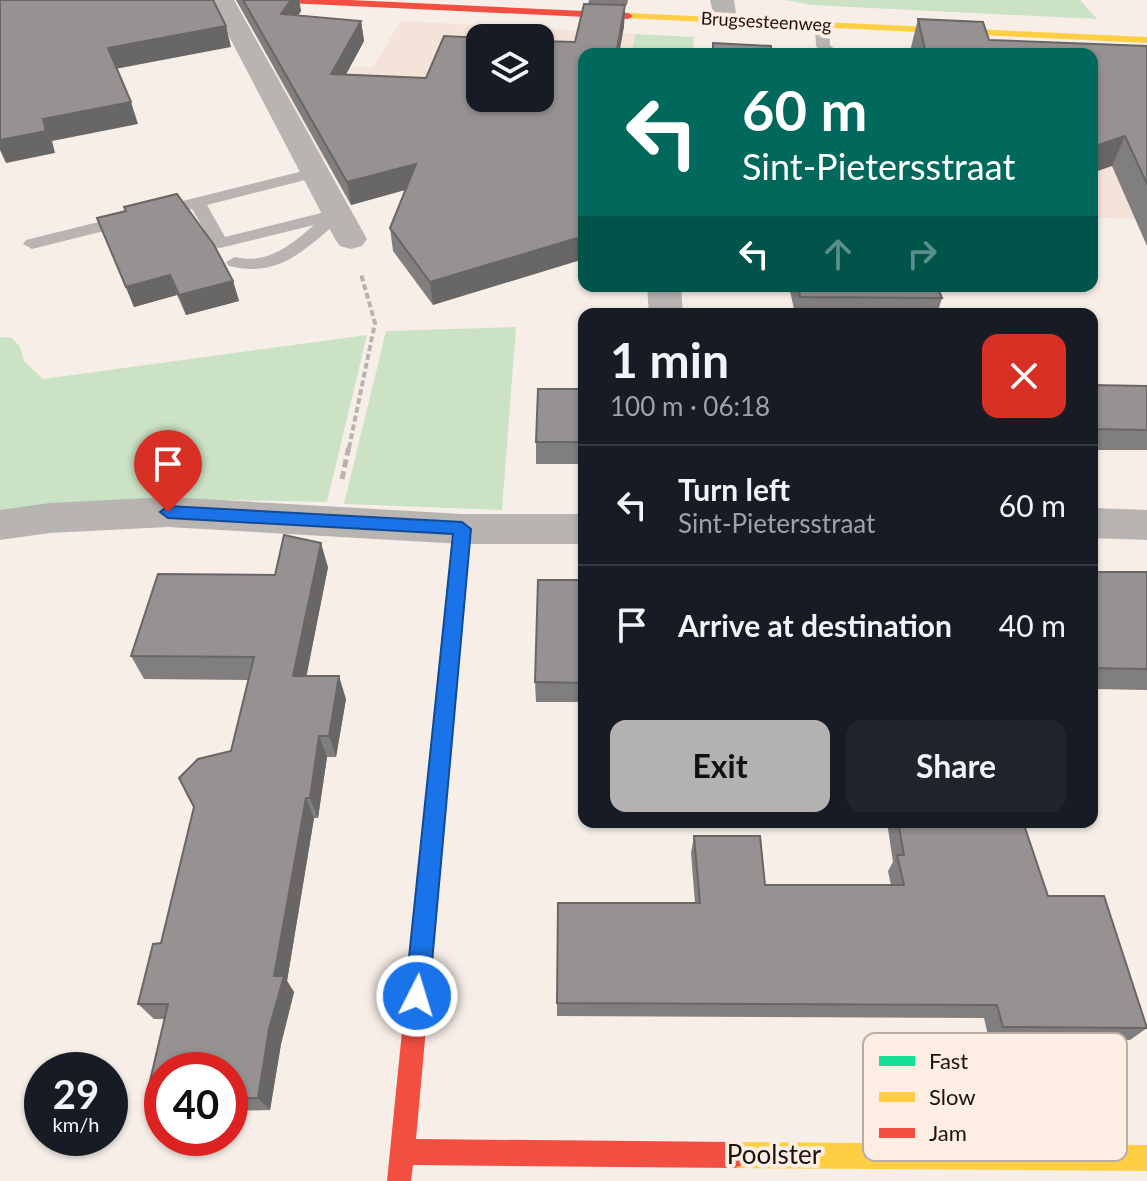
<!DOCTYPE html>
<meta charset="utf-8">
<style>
body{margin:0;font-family:Lato,sans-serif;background:#20242c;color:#f1f3f6;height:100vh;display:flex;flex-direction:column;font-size:30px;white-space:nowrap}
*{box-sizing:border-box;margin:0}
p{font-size:26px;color:#9ea1a6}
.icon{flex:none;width:44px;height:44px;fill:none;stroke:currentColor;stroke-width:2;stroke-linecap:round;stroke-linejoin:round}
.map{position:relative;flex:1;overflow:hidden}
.drawer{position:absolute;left:578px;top:308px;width:520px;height:520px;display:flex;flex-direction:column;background:#171b24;border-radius:16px;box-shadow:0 2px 6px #0004}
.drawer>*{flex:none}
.hud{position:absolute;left:578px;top:48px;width:520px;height:244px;border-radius:16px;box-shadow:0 2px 6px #0004;background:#00695c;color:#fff;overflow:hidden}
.controls{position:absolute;left:466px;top:24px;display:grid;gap:16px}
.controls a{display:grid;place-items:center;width:88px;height:88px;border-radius:16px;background:#171b24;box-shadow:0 2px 6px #0004;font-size:40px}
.speed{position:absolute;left:24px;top:1052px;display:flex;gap:16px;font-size:40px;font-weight:700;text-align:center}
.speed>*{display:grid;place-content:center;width:104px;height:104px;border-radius:50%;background:#171b24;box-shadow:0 2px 6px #0004;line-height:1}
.speed small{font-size:20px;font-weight:400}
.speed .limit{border:12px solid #d22;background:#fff;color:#111}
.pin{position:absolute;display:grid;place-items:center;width:68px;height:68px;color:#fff;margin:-82px -34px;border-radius:50% 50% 50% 0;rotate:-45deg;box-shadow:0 0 8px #0007}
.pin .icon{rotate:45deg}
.me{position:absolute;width:88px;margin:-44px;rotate:5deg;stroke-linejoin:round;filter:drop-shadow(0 0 6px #0008)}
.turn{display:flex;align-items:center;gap:28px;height:168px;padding:0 32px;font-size:36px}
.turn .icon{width:104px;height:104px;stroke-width:2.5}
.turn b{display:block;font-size:56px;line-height:68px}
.lanes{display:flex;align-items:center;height:76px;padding:0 32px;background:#0003;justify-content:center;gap:40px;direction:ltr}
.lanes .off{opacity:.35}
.round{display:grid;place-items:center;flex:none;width:84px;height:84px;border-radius:16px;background:#20242c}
.overview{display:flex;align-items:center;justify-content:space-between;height:136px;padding:0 32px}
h1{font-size:48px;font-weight:700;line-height:60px}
.button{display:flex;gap:16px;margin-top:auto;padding:16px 32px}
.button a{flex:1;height:92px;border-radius:16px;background:#b3b1b1;color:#111;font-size:32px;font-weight:700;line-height:92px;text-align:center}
.button a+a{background:#20242c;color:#f1f3f6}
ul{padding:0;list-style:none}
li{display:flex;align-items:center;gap:24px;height:120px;padding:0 32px;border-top:2px solid #363941}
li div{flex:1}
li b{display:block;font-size:30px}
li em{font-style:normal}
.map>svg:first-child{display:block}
.built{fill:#f4e3d8;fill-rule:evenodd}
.green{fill:#cce2c5}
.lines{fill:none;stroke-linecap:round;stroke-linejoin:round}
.path-far1{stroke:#b8b3b1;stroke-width:4;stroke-dasharray:6 3;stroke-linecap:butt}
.path{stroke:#b8b3b1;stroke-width:5;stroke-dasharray:8 4;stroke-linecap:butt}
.lane{fill:#b7b4b2;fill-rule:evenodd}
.street{fill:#b7b4b2;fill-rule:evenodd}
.fast{fill:#16e098;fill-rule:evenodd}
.slow{fill:#ffcf43;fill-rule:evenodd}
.jam{fill:#f24e42;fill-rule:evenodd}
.wall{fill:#817e7e}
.shaded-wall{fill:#696666}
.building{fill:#969292;stroke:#696666;stroke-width:2}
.route{fill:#1a73e8;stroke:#114b97;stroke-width:2}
.labels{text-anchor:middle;stroke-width:8;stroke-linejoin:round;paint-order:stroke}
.far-street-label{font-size:18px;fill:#191410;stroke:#fdede2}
.near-street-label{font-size:26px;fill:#191410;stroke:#fdede2}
.key{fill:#fdede2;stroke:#b9aca3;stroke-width:2}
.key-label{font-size:22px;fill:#191410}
</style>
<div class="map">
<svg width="1147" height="1181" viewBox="0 0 1147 1181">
<rect width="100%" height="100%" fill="#f7eee8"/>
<path class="built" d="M401 21 635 34 632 54H584V168L321 159 266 69 373 67ZM480 38H540V98H480Z
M1092 55 1147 220 1092 217Z"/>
<path class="green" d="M785 0H1080L1097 19 811 5Z
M635 34 694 37 693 54H632Z
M516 327 502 510 344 504 386 331Z
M367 335 327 502 178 499 0 514V337L12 338 20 347 24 361 43 379Z"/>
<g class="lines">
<path class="path-far1" d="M349 448 375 323 361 274"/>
<path class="path" d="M342 479 349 446"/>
<path class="lane" d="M822 20 829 24 830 45 840 54H824L816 46 815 24Z
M315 168 323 173 321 176 207 205 225 237 337 209 343 210 345 214 343 218C306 247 282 279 229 266L226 262 235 257C267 265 291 245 314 225L220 248 214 247 192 209 32 249 23 244 26 240Z"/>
<path class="street" d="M210 0H234L367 239 362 246 351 249 340 246 335 239Z
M710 0H734L737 20 734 25H716Z
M647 286H681L683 314H649Z
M168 497 462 514H584V544H462L168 527 50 533 0 540V510L50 503Z
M1092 508 1147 510V540L1092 538Z"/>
<path class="fast" d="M462 523 471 529 458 673 455 679 448 681 441 679 438 673 453 529Z"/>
<path class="slow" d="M628 13 1147 37V43L624 18 623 16Z
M735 1142 1147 1145V1171L735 1168 726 1164 722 1155 726 1146Z"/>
<path class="jam" d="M283 0H350L628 13 633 16 628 19 288 3Z
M448 665 455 667 458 673 416 1139 735 1142 744 1146 748 1155 744 1164 735 1168 413 1165 411 1181H387L438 673 441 667Z"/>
</g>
<path class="wall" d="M236 0H299L301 11 298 15 361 21 364 41 346 74 426 78 575 42 625 5 624 26 619 54H584L433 305 393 251 390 228 405 190 351 205Z
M589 0H628L627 5 588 4Z
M918 19 989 40 1147 46V246L1112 166 1092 54H912L911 47Z
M97 218 233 281 239 301 186 315 177 295 134 307Z
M789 286H937L942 298 937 314H795Z
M1092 385 1147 386V450H1092Z
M584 389V464H536V442Z
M328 567 306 676 346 699 336 757H327L318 818H314L287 981 294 992 281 1044 270 1110 230 1111V1070H162V1111L146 1098 164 1019H154L138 1004 161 943 194 807 231 751 249 680 144 679 131 656 275 575Z
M1092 572H1147V690L1092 689Z
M584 580V702H536L535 682Z
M887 822H1023L1048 896 1147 1028 1130 1040H989L984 1018 557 1016V1003L695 903 691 853 694 836 765 885H891L888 871 893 862Z"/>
<path class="shaded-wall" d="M291 0H299L301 11 286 35 281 14Z
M625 5 624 26 619 54H616Z
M361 21 364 41 335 95 331 74Z
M226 26 231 47 115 69 108 48Z
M131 102 138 124 52 141 55 153 6 163 0 150V140L43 119Z
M1125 136 1112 166 1092 173V147Z
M416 164 419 186 351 205 347 182Z
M584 236V259L433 305 430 282Z
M170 275 177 295 134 307 126 287Z
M233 281 239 301 186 315 179 295Z
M321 543 328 567 302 699 293 676Z
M339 676 346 699 336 757 329 736Z
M319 736 327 757 318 818 310 798Z
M306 798 314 818 287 981 294 992 281 1044 270 1110 258 1098 274 976Z"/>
<path class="building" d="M0 0H213L226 26 108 48 131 102 43 119 46 131 0 140Z
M243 0H291L281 14 361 21 331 74 426 78 444 36 485 38H480V98H540V41L575 42 584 4 625 5 616 54H584V236L430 282 390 228 416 164 347 182Z
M918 19 983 22 989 40 1147 46V184L1125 136 1092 147V54H926Z
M713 43 771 46V54H708V52H713Z
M177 194 214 245 233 281 179 295 170 275 126 287 97 218 126 211 124 207Z
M798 286H937L942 298 800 297Z
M1092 385 1147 386V430L1092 429Z
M538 389H584V442H536Z
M284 535 321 543 293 676H339L329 736H319L310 798H306L274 976H284L269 1029 258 1098H230V1070H162V1098H146L168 1004H138L153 944 161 943 194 807 179 778 198 759 231 751 254 657 131 656 158 574 275 575Z
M1092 572H1147V669L1092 668Z
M538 580H584V683L535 682Z
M898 822H1023L1048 896H1104L1147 1028 1003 1027 997 1005 557 1003 558 903H700L694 836H760L765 885H904L897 855H904Z"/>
<path class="route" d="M168 506 462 522 471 529 429 996 425 1005 417 1008 408 1005 405 996 453 534 168 518 160 512Z"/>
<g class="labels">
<g class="far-street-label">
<text transform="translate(766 22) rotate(3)" y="6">Brugsesteenweg</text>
</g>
<g class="near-street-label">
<text x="774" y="1164">Poolster</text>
</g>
</g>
<rect x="863" y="1033" width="264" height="128" rx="12" class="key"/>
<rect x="879" y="1056" width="36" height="10" fill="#16e098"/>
<rect x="879" y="1092" width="36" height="10" fill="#ffcf43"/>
<rect x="879" y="1128" width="36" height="10" fill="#f24e42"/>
<g class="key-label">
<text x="929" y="1069">Fast</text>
<text x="929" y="1105">Slow</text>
<text x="929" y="1141">Jam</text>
</g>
</svg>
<div class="controls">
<a><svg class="icon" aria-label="layers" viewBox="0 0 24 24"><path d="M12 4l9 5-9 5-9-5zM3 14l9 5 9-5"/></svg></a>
</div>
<div class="speed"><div>29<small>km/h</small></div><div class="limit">40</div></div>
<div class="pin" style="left:168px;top:512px;background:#d93025"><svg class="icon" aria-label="arrive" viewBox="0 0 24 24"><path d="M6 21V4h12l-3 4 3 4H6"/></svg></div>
<svg class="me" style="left:417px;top:996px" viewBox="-20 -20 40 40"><circle r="17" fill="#1a73e8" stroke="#fff" stroke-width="3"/><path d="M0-11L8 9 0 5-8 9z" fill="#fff"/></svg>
<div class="hud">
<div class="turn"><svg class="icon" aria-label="left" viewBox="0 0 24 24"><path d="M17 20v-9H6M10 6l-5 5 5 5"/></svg><div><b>60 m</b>Sint-Pietersstraat</div></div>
<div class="lanes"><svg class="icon" aria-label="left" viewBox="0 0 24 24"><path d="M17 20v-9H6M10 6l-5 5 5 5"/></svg><svg class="icon off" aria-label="ahead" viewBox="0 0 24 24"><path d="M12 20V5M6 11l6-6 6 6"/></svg><svg class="icon off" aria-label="right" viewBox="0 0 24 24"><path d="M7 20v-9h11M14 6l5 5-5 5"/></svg></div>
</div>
<section class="drawer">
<div class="overview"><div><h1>1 min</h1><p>100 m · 06:18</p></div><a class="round" style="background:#d93025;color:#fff"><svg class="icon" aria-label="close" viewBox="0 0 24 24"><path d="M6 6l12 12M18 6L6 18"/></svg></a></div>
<ul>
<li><svg class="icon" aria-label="left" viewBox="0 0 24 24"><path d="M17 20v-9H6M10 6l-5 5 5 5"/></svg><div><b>Turn left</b><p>Sint-Pietersstraat</p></div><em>60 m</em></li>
<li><svg class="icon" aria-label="arrive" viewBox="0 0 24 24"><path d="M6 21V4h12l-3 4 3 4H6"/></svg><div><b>Arrive at destination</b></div><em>40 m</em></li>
</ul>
<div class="button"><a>Exit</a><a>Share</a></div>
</section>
</div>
